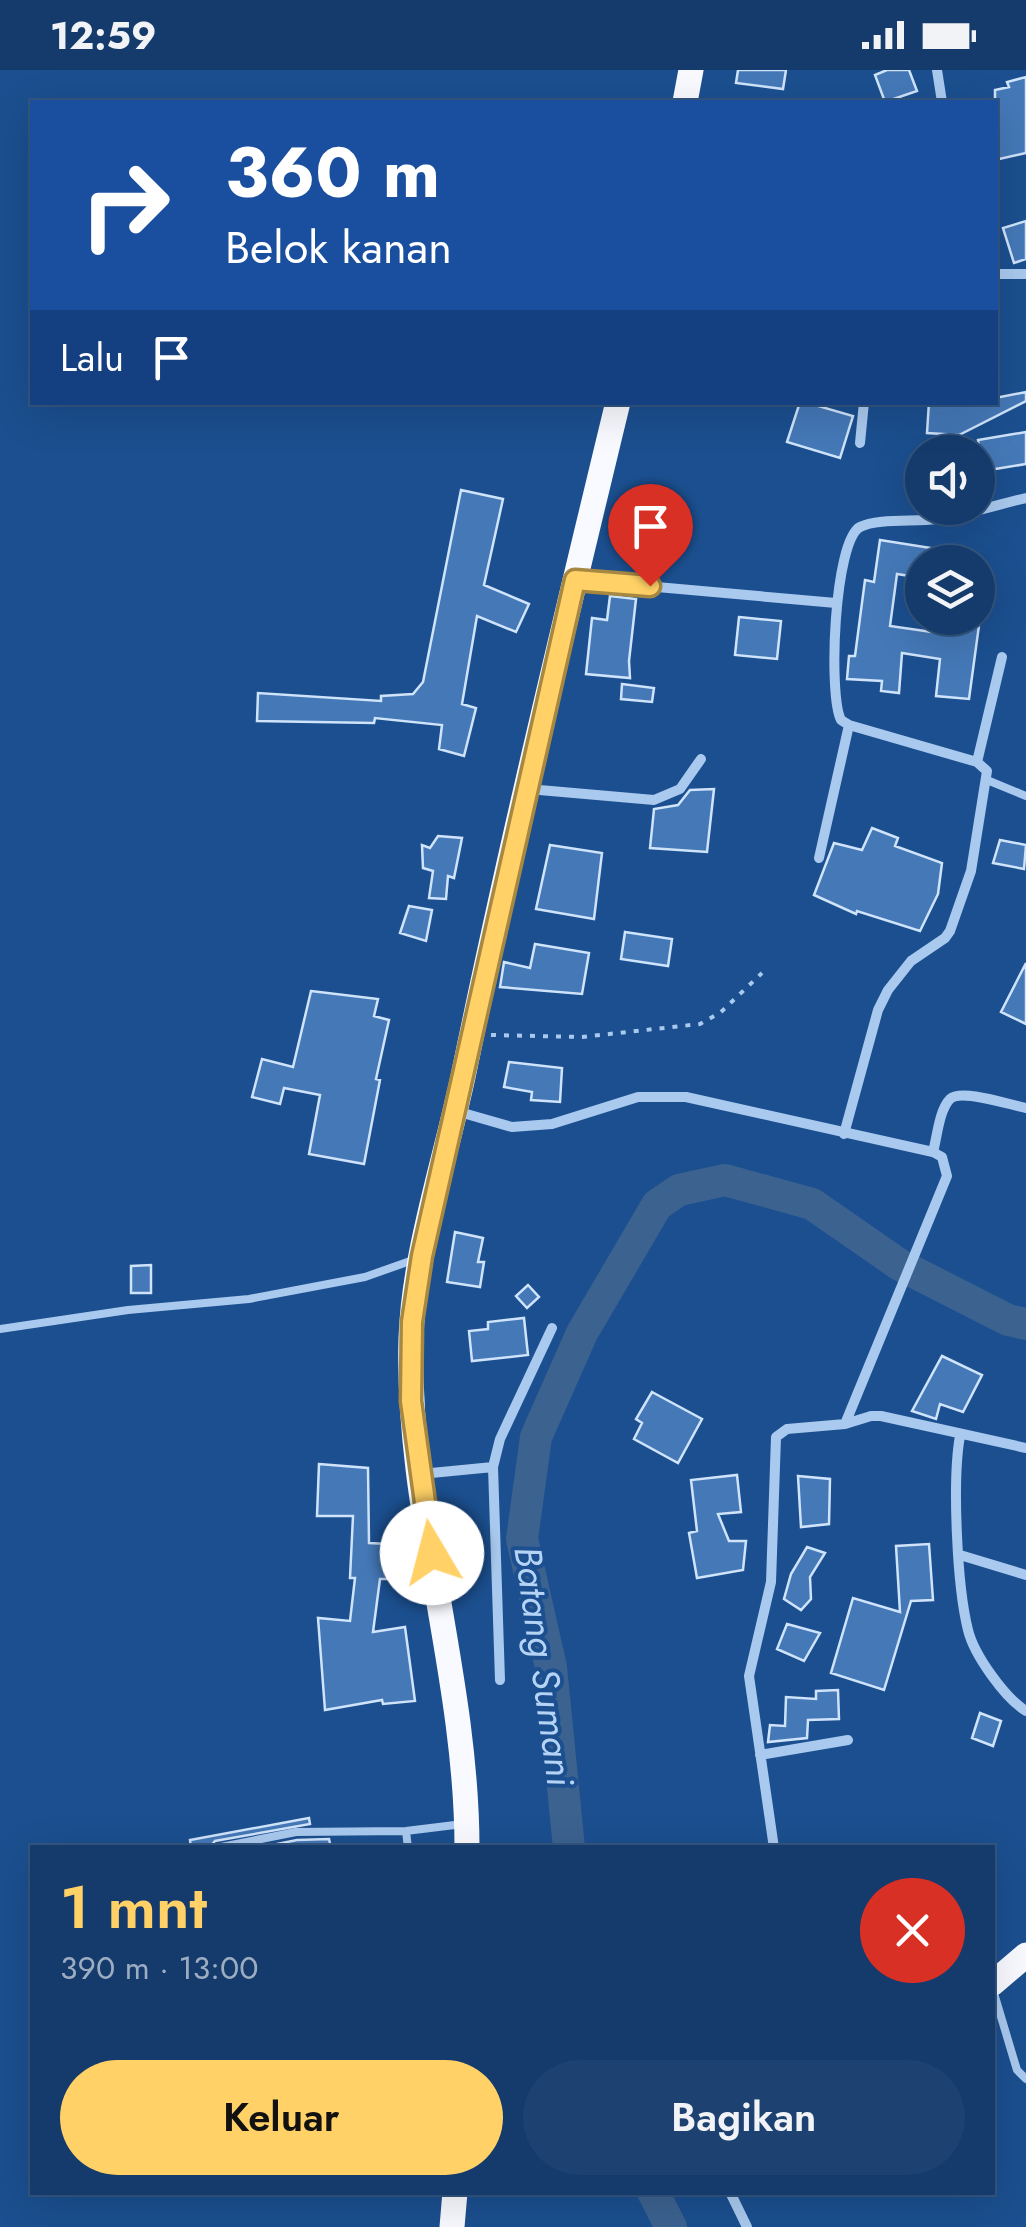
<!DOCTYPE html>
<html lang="id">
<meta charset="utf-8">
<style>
body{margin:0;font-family:Jost,sans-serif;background:#1d4271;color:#f1f3f6;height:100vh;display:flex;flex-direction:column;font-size:38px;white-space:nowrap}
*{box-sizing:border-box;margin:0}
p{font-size:32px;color:#9dadc1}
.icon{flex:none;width:55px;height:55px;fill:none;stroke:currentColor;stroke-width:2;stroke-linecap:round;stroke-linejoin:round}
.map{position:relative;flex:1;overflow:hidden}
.sheet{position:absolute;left:30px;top:1775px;width:965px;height:350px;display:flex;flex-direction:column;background:#143b6b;border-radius:0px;box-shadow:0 10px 40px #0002,0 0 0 2px #33557e}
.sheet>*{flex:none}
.hud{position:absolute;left:30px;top:30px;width:968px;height:305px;border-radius:0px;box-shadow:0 10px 40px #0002,0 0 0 2px #33557e;background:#1a4fa0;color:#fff;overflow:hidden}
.fabs{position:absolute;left:905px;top:365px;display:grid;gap:20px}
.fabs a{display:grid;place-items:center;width:90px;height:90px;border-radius:50%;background:#143b6b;box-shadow:0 10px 40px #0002,0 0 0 2px #33557e;font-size:50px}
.pin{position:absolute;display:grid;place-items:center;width:85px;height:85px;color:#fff;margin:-102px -42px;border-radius:50% 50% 50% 0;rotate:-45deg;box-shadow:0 0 10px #0007}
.pin .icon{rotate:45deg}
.me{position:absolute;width:110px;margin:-55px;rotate:352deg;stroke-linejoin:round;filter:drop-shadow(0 0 8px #0008)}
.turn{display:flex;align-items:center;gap:35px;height:210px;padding:0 30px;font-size:45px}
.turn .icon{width:130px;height:130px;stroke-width:2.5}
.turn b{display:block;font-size:70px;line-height:85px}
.then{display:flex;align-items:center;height:95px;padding:0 30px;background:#0003;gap:20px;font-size:38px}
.round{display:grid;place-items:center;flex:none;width:105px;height:105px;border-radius:52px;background:#1d4271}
.headline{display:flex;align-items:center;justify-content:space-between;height:170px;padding:0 30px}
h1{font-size:60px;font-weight:600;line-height:75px;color:#ffd166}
.primary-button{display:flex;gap:20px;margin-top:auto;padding:20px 30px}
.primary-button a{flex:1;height:115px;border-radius:60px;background:#ffd166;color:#111;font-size:40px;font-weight:600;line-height:115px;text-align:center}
.primary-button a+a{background:#1d4271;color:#f1f3f6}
.status{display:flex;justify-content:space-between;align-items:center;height:70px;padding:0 50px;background:#143b6b;direction:ltr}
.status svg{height:28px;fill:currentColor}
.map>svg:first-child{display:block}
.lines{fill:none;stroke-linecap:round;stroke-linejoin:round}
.river{stroke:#3c6290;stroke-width:32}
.building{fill:#4478b7;stroke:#cfe3fa;stroke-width:2.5}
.path{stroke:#a9c9ee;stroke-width:4;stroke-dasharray:5 8;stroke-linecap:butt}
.service{stroke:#a9c9ee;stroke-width:8}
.minor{stroke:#a9c9ee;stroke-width:10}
.trunk{stroke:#f8faff;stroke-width:25}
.route-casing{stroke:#a68842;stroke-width:25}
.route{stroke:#ffd166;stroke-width:18}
.labels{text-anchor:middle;stroke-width:8;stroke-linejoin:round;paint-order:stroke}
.water-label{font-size:38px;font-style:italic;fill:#b5d3f5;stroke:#1b4f8f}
</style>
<div class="status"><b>12:59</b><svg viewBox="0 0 49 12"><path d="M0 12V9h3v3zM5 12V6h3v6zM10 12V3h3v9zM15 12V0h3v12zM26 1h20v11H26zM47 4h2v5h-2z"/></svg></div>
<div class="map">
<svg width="1026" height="2157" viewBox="0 0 1026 2157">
<rect width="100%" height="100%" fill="#1b4f8f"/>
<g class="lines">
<path class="river" d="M569 1778 551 1597 522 1469 536 1367 582 1263 657 1135 679 1120 725 1110 812 1134 900 1195 1008 1250 1026 1254
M653 2122 671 2157"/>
</g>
<path class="building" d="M738 0H786L783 19 736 13Z
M887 0H909L917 21 885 32 875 5Z
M1026 7V83L995 90V20L1009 17 1007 12Z
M1026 151V189L1014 193 1003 158Z
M1026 322V331L959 365 927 363 929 332H995V328Z
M800 332H819L818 336 853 346 840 388 787 372Z
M1026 362V394L983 401 978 370Z
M461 420 503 429 484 515 529 534 516 562 477 546 462 634 476 638 464 686 439 679 442 655 375 648 374 653 257 651 258 623 381 631V626L413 624 423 612Z
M880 470 969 484V492H922V508L897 504 890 556 946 564 948 548H980L969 629 936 626 940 589 902 583 899 623 881 621 882 611 847 609 849 586H855L865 510 874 512Z
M610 526 636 529 629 591 630 608 586 604 592 548 607 550Z
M739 547 781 551 777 589 735 585Z
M622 614 654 618 652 632 621 629Z
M714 719 707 782 650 778 654 739 678 735 690 720Z
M872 758 898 768 895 776 942 793 938 824 920 861 857 841 856 844 814 825 834 773 862 780Z
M438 766 462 768 454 808 448 806 446 829 429 828 433 801 423 798 422 775 430 778Z
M1000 770 1026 775 1024 799 993 793Z
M550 775 602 783 594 849 536 839Z
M409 836 432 840 426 871 400 863Z
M625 862 672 869 668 896 621 889Z
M535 874 589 883 582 924 500 917 504 892 530 898Z
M1026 893V954L1001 942Z
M311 921 378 929 374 946 389 950 376 1009 380 1010 364 1094 309 1084 320 1025 284 1018 280 1034 252 1027 262 989 293 997Z
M509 992 562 998 560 1032 531 1030 532 1022 504 1017Z
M455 1162 483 1168 478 1192H484L480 1217 447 1212Z
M151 1195V1223H131V1196Z
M528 1215 539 1227 527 1238 516 1226Z
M524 1248 528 1285 472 1291 469 1261 488 1259V1252Z
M942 1286 982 1305 963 1342 940 1334 936 1349 912 1341Z
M652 1322 702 1349 678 1393 634 1369 642 1353 636 1349Z
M319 1394 368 1398 369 1473 389 1474 387 1509H380L373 1562 405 1557 415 1631 383 1634 382 1630 325 1640 318 1548 350 1551 355 1508H350L353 1446H317Z
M737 1405 741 1442 718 1444 729 1471H746L743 1500 697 1508 689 1463 697 1461 691 1410Z
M798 1406 830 1409 829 1454 801 1457Z
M929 1474 933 1530 911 1531 884 1620 831 1603 853 1528 900 1542 896 1476Z
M807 1477 825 1483 810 1507 811 1529 801 1540 784 1529 791 1504Z
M787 1554 820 1563 804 1591 777 1579Z
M838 1620 839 1649 808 1650 807 1668 768 1672 770 1655 785 1656 786 1627 816 1629V1621Z
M980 1643 1001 1651 993 1676 972 1668Z
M309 1748 310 1754 215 1771 209 1778H191L190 1770Z
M329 1769 331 1778H257L297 1770Z"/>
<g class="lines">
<path class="path" d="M491 965 582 967 700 954 721 942 762 903"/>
<path class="service" d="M987 710 1026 726
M0 1259 128 1240 249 1229 365 1207 413 1190
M406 1761 408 1778
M216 1778 296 1762 406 1761 463 1754
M993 1920 1017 2000 1026 2009"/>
<path class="minor" d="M937 0 942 32
M995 204H1026
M860 373 864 332
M578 510 836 533
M977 692 1002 587
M528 719 654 730 680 719 701 689
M819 788 849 655
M456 1041 512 1057 552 1054 638 1027H686L933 1082 942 1087 947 1106 845 1354
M844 1064 878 940 888 920 911 891 945 868 950 861 971 801 987 701 977 692 849 655 841 650C828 625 834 471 860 457 877 448 916 452 936 449 966 445 996 435 1026 428
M933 1082C937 1068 939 1040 950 1029 961 1018 1010 1035 1026 1038
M960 1366C952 1410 957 1516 968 1560 974 1585 1005 1628 1026 1641
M421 1404 493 1397
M960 1485 1026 1505
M500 1610 493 1397 500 1369 552 1258
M760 1685 848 1670
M774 1778 749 1606 771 1512 776 1367 787 1359 845 1354 871 1346H881L1026 1378
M730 2122 747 2157"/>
<path class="trunk" d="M685 32 691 0
M467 1778C467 1606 406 1439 411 1268 414 1181 446 1088 464 1002 510 778 564 555 618 332
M992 1914 1026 1885
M452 2157 455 2122"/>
</g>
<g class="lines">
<defs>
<path id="route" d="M432 1483 411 1331 412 1252 422 1186 575 510 650 516"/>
</defs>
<use href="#route" class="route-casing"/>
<use href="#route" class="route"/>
</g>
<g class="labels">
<g class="water-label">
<text transform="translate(544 1596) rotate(82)" y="13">Batang Sumani</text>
</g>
</g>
</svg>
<div class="fabs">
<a><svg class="icon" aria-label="sound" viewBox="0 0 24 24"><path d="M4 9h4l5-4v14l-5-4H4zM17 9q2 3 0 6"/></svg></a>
<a><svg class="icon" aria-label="layers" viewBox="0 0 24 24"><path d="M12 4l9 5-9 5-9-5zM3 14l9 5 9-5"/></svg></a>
</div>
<div class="pin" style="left:650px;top:516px;background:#d93025"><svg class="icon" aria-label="arrive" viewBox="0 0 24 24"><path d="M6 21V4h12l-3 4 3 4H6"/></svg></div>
<svg class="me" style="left:432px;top:1483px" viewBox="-20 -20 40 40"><circle r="19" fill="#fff"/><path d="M0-13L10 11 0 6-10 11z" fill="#ffd166"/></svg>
<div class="hud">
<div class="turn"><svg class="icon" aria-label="right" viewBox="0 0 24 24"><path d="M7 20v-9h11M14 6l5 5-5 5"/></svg><div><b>360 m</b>Belok kanan</div></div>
<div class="then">Lalu<svg class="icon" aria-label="arrive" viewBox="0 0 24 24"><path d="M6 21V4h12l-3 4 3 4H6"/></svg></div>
</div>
<section class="sheet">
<div class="headline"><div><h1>1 mnt</h1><p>390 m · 13:00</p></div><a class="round" style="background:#d93025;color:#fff"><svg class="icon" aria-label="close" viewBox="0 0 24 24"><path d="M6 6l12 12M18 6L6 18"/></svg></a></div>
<div class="primary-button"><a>Keluar</a><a>Bagikan</a></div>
</section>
</div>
